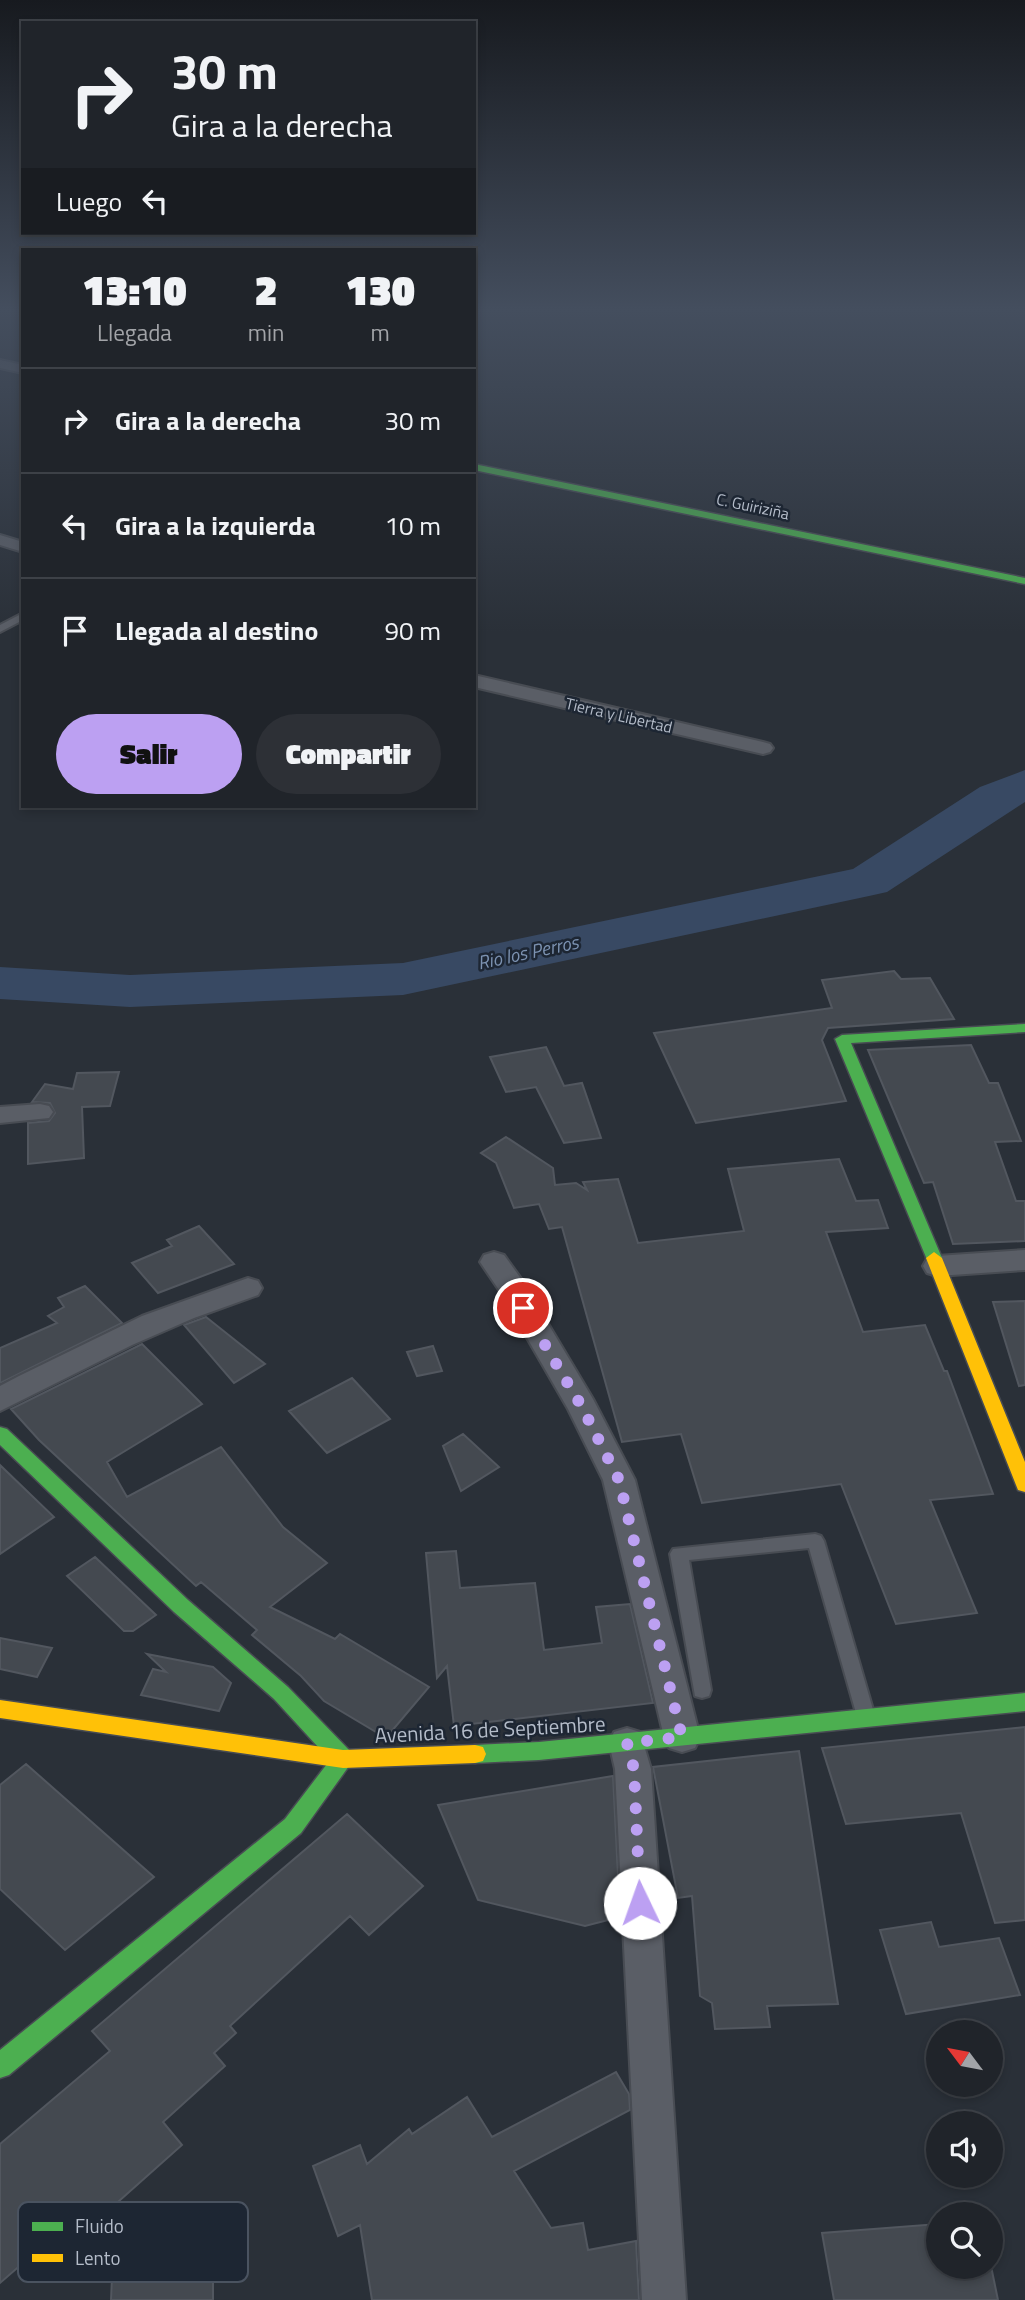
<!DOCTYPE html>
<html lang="es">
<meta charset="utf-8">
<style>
body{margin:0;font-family:"Titillium Web",sans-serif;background:#2d3036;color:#f1f3f6;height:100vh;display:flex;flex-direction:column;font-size:26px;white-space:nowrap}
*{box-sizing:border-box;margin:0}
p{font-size:23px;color:#a2a4a8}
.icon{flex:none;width:38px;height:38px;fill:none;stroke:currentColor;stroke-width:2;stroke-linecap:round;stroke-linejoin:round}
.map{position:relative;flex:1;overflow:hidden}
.sheet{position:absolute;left:21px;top:248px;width:455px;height:560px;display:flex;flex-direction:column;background:#20242a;border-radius:0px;box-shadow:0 4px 10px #0003,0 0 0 2px #3d4147}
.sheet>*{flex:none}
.banner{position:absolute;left:21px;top:21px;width:455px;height:214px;border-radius:0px;box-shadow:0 4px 10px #0003,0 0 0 2px #3d4147;background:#20242a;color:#f1f3f6;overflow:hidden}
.needle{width:46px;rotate:302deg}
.fabs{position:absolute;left:926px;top:2020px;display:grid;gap:14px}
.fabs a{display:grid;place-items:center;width:77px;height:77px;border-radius:50%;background:#20242a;box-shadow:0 4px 10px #0003,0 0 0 2px #3d4147;font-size:35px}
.pin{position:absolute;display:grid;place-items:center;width:60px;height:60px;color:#fff;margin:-30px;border:4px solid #fff;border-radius:50%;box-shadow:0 2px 7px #0007}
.me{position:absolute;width:77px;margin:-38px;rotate:357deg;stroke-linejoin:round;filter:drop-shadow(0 0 5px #0008)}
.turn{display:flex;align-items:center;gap:24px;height:147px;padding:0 35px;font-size:32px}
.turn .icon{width:91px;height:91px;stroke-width:2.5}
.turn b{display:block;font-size:49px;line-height:60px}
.then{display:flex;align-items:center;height:66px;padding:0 35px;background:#0003;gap:14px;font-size:26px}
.eta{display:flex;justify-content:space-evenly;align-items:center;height:119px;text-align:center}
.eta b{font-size:42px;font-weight:800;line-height:49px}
.button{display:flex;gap:14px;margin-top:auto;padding:14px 35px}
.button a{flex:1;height:80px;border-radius:42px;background:#bca0f2;color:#111;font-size:28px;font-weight:800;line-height:80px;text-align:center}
.button a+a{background:#2d3036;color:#f1f3f6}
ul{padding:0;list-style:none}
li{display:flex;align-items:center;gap:21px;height:105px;padding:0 35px;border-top:2px solid #3d4147}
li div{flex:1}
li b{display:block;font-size:26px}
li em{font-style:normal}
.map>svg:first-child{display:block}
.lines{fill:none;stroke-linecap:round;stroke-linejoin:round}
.river{fill:#384963;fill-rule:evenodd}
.building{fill:#444950;stroke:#52575f;stroke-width:2}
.lane-casing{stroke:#484c53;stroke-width:4}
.street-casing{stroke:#484c53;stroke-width:4}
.fast-casing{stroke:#484c53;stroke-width:3}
.slow-casing{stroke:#484c53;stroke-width:3}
.lane{fill:#5a5e66;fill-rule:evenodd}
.street{fill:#5a5e66;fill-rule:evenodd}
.fast{fill:#4caf50;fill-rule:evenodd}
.slow{fill:#ffc107;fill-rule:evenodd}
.route{stroke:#bca0f2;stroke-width:12;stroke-dasharray:0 21.6}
.labels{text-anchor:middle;stroke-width:5;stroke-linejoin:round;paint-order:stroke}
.far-street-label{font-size:16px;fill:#b4bcc9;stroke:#1d2633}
.water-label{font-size:19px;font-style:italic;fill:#7c92b1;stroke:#1d2633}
.near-street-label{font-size:21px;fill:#b4bcc9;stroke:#1d2633}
.key{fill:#1d2633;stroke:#4a5360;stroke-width:2}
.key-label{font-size:19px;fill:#b4bcc9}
</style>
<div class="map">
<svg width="1025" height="2300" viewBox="0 0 1025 2300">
<rect width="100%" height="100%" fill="#2a3038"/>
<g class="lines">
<path class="river" d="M1025 770V802L887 892 869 896 403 995 130 1007 0 999V967L130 975 403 963 853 869 980 787Z"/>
</g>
<path class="building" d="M894 971 901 979 930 978 954 1019 828 1028 822 1040 846 1101 696 1123 654 1033 832 1008 822 980Z
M971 1045 989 1083H998L1021 1141 995 1142 1016 1201H1025V1241L953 1244 933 1182 924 1183 868 1050Z
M546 1047 564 1086 582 1083 601 1138 564 1143 536 1087 506 1092 490 1057Z
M119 1072 110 1106 82 1107 84 1158 28 1164V1123L49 1121 55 1113 50 1103 32 1102 45 1084 73 1089 77 1073Z
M506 1137 553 1168 555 1185 576 1183 587 1190 583 1182 618 1179 638 1243 744 1231 728 1169 839 1159 856 1201 878 1200 888 1228 826 1232 863 1332 925 1325 944 1371H947L993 1494 930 1500 977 1613 896 1624 841 1484 702 1503 681 1434 622 1442 562 1227 549 1229 539 1204 514 1208 496 1163 481 1153Z
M199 1226 234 1264 158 1293 132 1263 172 1246 167 1240Z
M85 1286 122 1323 0 1383V1348L57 1323 48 1316 64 1307 58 1298Z
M1025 1301V1385L1019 1386 993 1302Z
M206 1317 265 1364 234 1383 184 1325Z
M142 1344 202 1404 107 1462 127 1497 221 1447 283 1527 327 1563 270 1607 335 1639 340 1634 429 1687 391 1732H376L324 1701 301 1676 252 1635 257 1630 201 1582 196 1586 39 1440 11 1409Z
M433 1346 442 1371 417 1376 407 1352Z
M352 1378 390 1419 327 1453 289 1411Z
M463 1434 499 1467 461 1491 443 1446Z
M0 1465 54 1517 0 1554Z
M456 1551 460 1588 535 1583 544 1650 602 1643 596 1607 630 1604 653 1703 454 1726 447 1666 437 1678 426 1553Z
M95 1557 156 1615 133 1631H124L67 1576Z
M0 1638 52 1648 37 1677 0 1669Z
M147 1654 213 1667 231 1683 219 1711 141 1695 153 1669 166 1672Z
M1025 1727V1920L995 1923 961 1813 846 1824 822 1748Z
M799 1751 838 2004 767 2006 770 2027 715 2029 712 2003 700 1996 692 1896 678 1898 653 1767Z
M26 1764 154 1877 65 1950 0 1889V1785Z
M613 1776 620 1917 585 1926 478 1900 438 1805Z
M347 1814 423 1886 369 1935 350 1916 230 2026 236 2033 214 2053 225 2066 163 2122 182 2145 64 2250 54 2236 0 2283V2144L110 2051 92 2031Z
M931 1922 939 1947 999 1938 1020 1995 906 2014 880 1930Z
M616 2072 629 2094 630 2110 514 2171 551 2228 583 2223 588 2250 636 2241 639 2300H372L360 2225 338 2236 313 2166 360 2145 367 2164 409 2129 412 2134 467 2097 492 2137Z
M938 2224V2266H991L998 2300H834L822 2233Z
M213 2239V2300H111L113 2253Z"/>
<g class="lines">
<defs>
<path id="lane" d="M23 613V620L0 632V625Z
M815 1534 821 1536 824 1541 874 1713 872 1719 865 1721 858 1719 856 1713 809 1548 689 1560 711 1690 709 1696 702 1698 695 1696 670 1554 673 1549Z"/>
<path id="street" d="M0 360 23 365V373L0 368Z
M0 535 23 542V552L0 545Z
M474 675 763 742 770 744 773 748 770 752 763 754 474 687Z
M40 1104 49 1106 53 1112 49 1118 0 1123V1107Z
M1025 1250V1270L937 1276 927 1273 923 1266 927 1259 937 1256Z
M494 1252 504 1255 522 1280 593 1399 635 1480 700 1737 695 1748 682 1752 669 1748 664 1737 603 1480 568 1409 501 1293 480 1262 484 1255Z
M248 1278 258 1281 262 1288 258 1295 194 1318 132 1345 0 1411V1386L19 1376 142 1316Z
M627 1728 640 1732 651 1769 686 2300H642L615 1769 609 1743 614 1732Z"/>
<path id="fast" d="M474 464 1025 578V584L474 470Z
M1025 1024V1032L851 1043 942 1258 934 1264 928 1262 835 1039 842 1035Z
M0 1427 7 1429 188 1600 288 1687 351 1752 354 1759 301 1833 9 2075 0 2078V2050L285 1819 330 1760 274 1699 174 1612 0 1445Z
M1025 1693V1711L539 1760 475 1763 467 1761 464 1754 467 1747 475 1745 539 1742Z"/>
<path id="slow" d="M934 1252 942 1258 1025 1462V1492L1018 1490 1016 1485 926 1258Z
M0 1700 343 1750 475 1745 483 1747 486 1754 483 1761 475 1763 343 1768 0 1718Z"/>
</defs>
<use href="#lane" class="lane-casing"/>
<use href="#street" class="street-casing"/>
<use href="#fast" class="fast-casing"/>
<use href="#slow" class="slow-casing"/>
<use href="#lane" class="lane"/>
<use href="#street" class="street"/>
<use href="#fast" class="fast"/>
<use href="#slow" class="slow"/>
</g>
<linearGradient id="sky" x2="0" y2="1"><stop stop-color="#171a1f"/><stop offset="0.49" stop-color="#444e5e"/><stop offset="1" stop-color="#444e5e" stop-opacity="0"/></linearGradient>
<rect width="1025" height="632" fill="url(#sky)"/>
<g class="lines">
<path class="route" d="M523 1308 582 1407 619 1480 682 1737 627 1743 634 1769 640 1903"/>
</g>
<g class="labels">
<g class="far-street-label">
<text transform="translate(753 506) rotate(12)" y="6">C. Guiriziña</text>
<text transform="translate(619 715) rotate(13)" y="6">Tierra y Libertad</text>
</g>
<g class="water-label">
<text transform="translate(528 952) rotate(-12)" y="7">Rio los Perros</text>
</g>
<g class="near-street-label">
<text transform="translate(490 1730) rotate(-3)" y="7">Avenida 16 de Septiembre</text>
</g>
</g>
<rect x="18" y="2202" width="230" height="80" rx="10" class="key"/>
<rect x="32" y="2222" width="31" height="9" fill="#4caf50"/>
<rect x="32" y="2254" width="31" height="8" fill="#ffc107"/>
<g class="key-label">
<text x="75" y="2233">Fluido</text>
<text x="75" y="2265">Lento</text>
</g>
</svg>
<div class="fabs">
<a><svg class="needle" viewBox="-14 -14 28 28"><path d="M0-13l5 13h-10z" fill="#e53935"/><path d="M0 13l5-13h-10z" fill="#a2a4a8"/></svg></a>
<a><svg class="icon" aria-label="sound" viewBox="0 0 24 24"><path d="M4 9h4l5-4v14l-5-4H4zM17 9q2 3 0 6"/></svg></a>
<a><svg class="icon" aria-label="search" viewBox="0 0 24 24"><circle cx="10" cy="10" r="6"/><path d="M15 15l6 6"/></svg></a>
</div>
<div class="pin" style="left:523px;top:1308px;background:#d93025"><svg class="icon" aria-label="arrive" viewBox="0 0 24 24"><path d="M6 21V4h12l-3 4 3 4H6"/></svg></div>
<svg class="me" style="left:640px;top:1903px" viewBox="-20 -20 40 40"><circle r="19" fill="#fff"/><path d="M0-13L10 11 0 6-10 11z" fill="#bca0f2"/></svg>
<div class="banner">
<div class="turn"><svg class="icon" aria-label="right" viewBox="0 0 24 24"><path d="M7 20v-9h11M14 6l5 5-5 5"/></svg><div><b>30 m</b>Gira a la derecha</div></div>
<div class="then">Luego<svg class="icon" aria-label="left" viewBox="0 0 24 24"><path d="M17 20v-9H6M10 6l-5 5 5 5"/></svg></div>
</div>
<section class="sheet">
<div class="eta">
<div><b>13:10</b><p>Llegada</p></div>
<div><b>2</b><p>min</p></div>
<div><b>130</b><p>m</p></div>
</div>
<ul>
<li><svg class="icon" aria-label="right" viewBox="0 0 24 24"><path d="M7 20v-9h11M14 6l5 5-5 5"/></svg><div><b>Gira a la derecha</b></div><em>30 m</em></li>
<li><svg class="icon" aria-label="left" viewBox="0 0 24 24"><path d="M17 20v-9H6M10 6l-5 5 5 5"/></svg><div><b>Gira a la izquierda</b></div><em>10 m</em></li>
<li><svg class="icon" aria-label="arrive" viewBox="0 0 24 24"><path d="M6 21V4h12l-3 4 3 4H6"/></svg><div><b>Llegada al destino</b></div><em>90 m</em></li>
</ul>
<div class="button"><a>Salir</a><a>Compartir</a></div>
</section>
</div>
